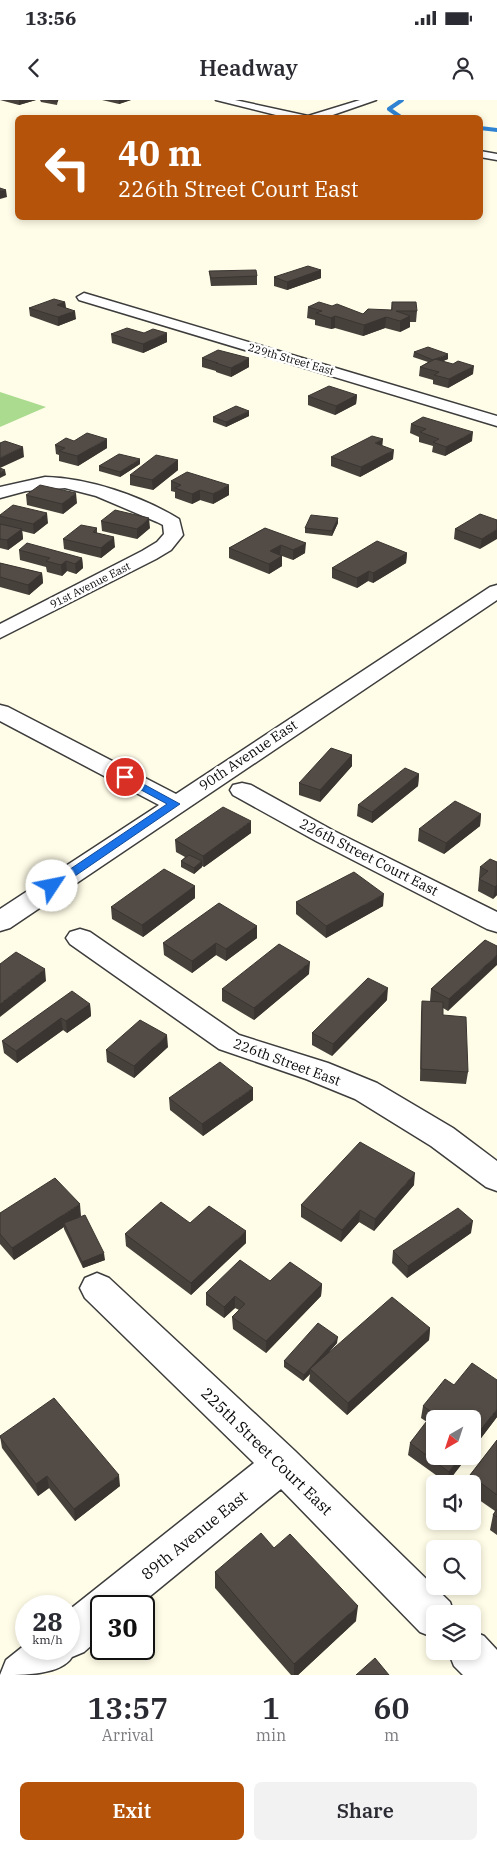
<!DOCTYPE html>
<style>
body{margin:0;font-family:"IBM Plex Serif",serif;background:#f2f2f3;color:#2b2b33;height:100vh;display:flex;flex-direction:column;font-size:19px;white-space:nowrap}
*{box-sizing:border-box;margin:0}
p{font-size:16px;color:#7c7c81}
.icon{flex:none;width:28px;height:28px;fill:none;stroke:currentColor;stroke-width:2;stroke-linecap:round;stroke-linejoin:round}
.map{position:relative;height:1575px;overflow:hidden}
.side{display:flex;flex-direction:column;background:#fff;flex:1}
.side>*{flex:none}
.banner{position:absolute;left:15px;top:15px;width:468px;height:105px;border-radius:8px;box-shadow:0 2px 8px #0003;background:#b45309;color:#fff;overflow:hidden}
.needle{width:32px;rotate:219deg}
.controls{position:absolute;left:426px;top:1310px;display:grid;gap:10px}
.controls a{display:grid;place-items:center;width:55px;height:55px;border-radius:8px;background:#fff;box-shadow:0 2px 8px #0003;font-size:25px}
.speed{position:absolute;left:15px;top:1495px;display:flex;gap:10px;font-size:25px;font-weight:700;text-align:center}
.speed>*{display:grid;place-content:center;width:65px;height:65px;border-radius:50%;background:#fff;box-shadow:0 2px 8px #0003;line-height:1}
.speed small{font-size:12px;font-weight:400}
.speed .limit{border:2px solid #111;border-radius:8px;background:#fff;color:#111}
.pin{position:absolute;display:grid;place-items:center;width:42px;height:42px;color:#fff;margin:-21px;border:2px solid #fff;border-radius:50%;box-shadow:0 1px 5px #0007}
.me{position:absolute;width:55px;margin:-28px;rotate:56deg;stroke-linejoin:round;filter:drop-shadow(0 0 4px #0008)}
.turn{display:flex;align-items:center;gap:18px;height:105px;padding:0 20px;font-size:22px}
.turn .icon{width:65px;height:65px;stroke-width:2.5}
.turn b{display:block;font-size:35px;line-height:42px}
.eta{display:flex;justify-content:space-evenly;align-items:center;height:85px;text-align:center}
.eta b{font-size:30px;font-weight:600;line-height:35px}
.button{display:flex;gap:10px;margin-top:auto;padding:10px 20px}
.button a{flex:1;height:58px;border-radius:8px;background:#b45309;color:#fff;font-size:20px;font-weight:600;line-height:58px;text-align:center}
.button a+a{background:#f2f2f3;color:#2b2b33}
.status{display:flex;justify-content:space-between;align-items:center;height:35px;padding:0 25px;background:#fff;direction:ltr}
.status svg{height:14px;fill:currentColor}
header{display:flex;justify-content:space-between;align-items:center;height:65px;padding:0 20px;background:#fff;font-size:22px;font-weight:600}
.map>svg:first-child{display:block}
.forest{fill:#abdb8f}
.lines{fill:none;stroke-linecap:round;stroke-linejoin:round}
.stream{stroke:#2f83d2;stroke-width:4}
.minor-casing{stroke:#3d3d3d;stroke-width:3}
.minor{fill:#fff;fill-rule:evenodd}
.wall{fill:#47413c}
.shaded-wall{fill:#3a3531}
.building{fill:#534c46;stroke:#3a3531}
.route{fill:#1a73e8;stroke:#114b97}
.labels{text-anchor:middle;stroke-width:5;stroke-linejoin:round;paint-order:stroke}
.far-street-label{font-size:11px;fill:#0a0a0a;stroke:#fff}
.street-label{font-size:14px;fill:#0a0a0a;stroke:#fff}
.near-street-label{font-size:16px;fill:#0a0a0a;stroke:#fff}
</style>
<div class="status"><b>13:56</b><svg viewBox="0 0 49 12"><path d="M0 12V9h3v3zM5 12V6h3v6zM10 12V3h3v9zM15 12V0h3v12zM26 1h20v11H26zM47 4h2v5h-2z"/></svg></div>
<header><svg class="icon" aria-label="back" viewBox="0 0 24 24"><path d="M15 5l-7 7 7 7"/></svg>Headway<svg class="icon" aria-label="person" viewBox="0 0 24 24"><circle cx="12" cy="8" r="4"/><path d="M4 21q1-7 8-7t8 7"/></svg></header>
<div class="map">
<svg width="497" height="1575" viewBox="0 0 497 1575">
<rect width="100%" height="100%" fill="#fffce7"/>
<path class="forest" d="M0 292 46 307 0 327Z"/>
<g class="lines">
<path class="stream" d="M402 0 389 9 402 18
M480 28 497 30"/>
<defs>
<path id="minor" d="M216 0H235L308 16 360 0H376L324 18H288Z
M480 51 497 54V60L480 57Z
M84 193 497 316V326L79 200 77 197Z
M45 377C89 378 141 396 179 419L183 435 171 450 156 459 0 538V524L142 451 157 442 164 434 163 425 157 422 96 396 65 388 26 391 0 398V387Z
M497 485V500L10 828 0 831V809L159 705 0 621V605L8 607 176 694 490 487Z
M242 683 251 685 334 731 497 812V832L487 829 316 741 233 695 230 690 233 685Z
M80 829 90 832 239 935 328 963 377 983 453 1028 497 1061V1091L486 1087 431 1046 355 999 306 979 219 949 70 844 66 838 70 832Z
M97 1173 109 1178 295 1351 450 1502 454 1514H435V1538L420 1532 281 1389 138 1506H101V1537L84 1552 72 1557C61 1575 24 1575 0 1575L6 1560 26 1544V1549H69V1510L254 1363 85 1198 80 1188 85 1178Z
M472 1531 484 1536 497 1550V1575H463L454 1566 448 1551H472Z"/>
</defs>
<use href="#minor" class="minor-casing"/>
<use href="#minor" class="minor"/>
</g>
<path class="wall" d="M0 0H36L19 5Z
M40 0H58L57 5 41 2Z
M102 0H131L119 4Z
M321 170V178L287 190 274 186V177Z
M209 171 257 176V185L211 186 210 179Z
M65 202 66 208 76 219 58 226 30 216 29 208Z
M392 202 417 211 416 222H410V227L400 232 385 228 363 236 335 228 331 229 315 225V220L307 218 308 207 332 206 363 214 391 210Z
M111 234 167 242 143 253 112 243Z
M414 252 448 259 443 261 473 274 448 288 433 284V280L419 276 420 267 428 262 413 257Z
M202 258 249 267 231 277 216 272V271L202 267Z
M357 295 356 304 335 315 308 305V296Z
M249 316 226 327 213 322V317Z
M411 324 472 341 445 356 432 352 433 346 419 342V337L410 333Z
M55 345 107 348 78 366 59 361V355L56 354Z
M382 346 393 359 360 377 331 366V357Z
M178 360V370L153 390 130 385V375Z
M140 364 120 377 99 371V366Z
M171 381 229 395 213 404 200 400 192 404 175 398V392L171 391Z
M26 395 77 403 63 414 27 405Z
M0 415 48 423 34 434 22 431 23 439 8 450 0 448Z
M497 420 480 449 454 439 455 429Z
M101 421 150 428 137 439 102 431Z
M338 423 332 436 305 433V428Z
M97 428V433L115 447 101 458 64 449 63 439Z
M265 428 305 453 293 460 282 456V466L269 474 229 458V448Z
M19 450 82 458 83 468 76 474 67 471 62 476 47 472 46 467 20 460Z
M407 453 406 463 373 483 368 481 357 488 332 478V468Z
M0 463 42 473 43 483 29 495 0 487Z
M352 655V666L320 702 299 695V683Z
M419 674 418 686 372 723 357 716 358 705Z
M481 714 480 726 444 754 418 741 419 729Z
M251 733 204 767 202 766V767L194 774 181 767V761L185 757 176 752 175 740Z
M497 762V795L493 799 478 791 480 767Z
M195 786V798L143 837 112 819 111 807Z
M296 802 383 806 326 838 296 814Z
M257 826V838L226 861 216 855 192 873 164 855 163 843Z
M485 840 448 911 443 908V915L468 972 466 984 420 981 421 913 422 901 431 902 430 901 431 889Z
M309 874 254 920 222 901V889Z
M387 900 332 956 312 945V933Z
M90 904 91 916 67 933 63 930 17 963 4 953 2 941Z
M168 947 134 978 107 962 106 950Z
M169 998 253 1000 203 1036 170 1010Z
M414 1085 374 1131 359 1122 341 1142 301 1117V1105Z
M0 1113 81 1116 79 1117 105 1160 83 1168 64 1129V1127L14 1160 0 1144Z
M190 1123 246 1143 191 1195 126 1146 125 1134Z
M471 1133 407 1178 392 1163 393 1151Z
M270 1181 322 1184 321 1196 266 1253 233 1229 232 1217 239 1210 235 1208 224 1218 206 1205V1193Z
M430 1228 429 1240 347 1315 309 1281 310 1274 303 1281 284 1267V1261L337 1243 329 1252Z
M423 1306 497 1317 472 1350V1319L468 1356 447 1383 408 1355 410 1343 427 1322 421 1318Z
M0 1336 120 1386 75 1421 49 1388 38 1396 2 1348Z
M497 1340V1435L490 1430 493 1415 495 1411 472 1395V1384H468L470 1375Z
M274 1448 356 1521 298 1575H291L215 1488V1472Z"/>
<path class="shaded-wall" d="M19 0H36L19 5Z
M119 0H131L119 4Z
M6 90 7 97 0 99V91Z
M321 170V178L287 190V182Z
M65 202 66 210 57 205Z
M75 211 76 219 58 226V217Z
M335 216V228L331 229V218Z
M410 216V227L400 232V221Z
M386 217 385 228 363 236 364 225Z
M167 233V242L143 253V244Z
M448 254V259L434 265V260Z
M249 258V267L231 277V268Z
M474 266 473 274 448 288 449 279Z
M357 295 356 304 335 315 336 306Z
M249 311V316L226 327V322Z
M473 332 472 341 445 356 446 347Z
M107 339V348L78 366 77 356Z
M383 339 382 349 375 343Z
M23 347 24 357 0 368V358Z
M394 350 393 359 360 377 361 367Z
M140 359V364L120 377V372Z
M178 360V370L153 390 152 380Z
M5 370 6 375 0 378V373Z
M229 385V395L213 404V394Z
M200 390V400L192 404V394Z
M76 393 77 403 63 414 62 404Z
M47 413 48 423 34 434 33 424Z
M149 418 150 428 137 439V429Z
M338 418V423L332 436V431Z
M22 429 23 439 8 450 7 440Z
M497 429V439L480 449 482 439Z
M114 437 115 447 101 458V448Z
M306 443 305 453 293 460V450Z
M281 445 280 455 270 451Z
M407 453 406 463 373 483V473Z
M282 456V466L269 474V464Z
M82 458 83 468 76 474 75 464Z
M66 461 67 471 62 476 61 465Z
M369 471 368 481 357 488V478Z
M42 473 43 483 29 495 28 485Z
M352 655V666L320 702V690Z
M419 674 418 686 372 723V712Z
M481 714 480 726 444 754 446 743Z
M251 721V733L204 767 203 756Z
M202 761V767L194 774V768Z
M497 785V795L493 799 495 787Z
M195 786V798L143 837 142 825Z
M384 794 383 806 326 838V826Z
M257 826V838L226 861V849Z
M216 843V855L192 873V861Z
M497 855V865L448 911 449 899Z
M310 862 309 874 254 920V908Z
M45 869 46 881 0 917V904Z
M388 888 387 900 332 956 333 944Z
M90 904 91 916 67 933 66 921Z
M61 918 63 930 17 963 16 951Z
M167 935 168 947 134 978V966Z
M253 988V1000L203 1036 202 1024Z
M415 1073 414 1085 374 1131 375 1119Z
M80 1104 81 1116 65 1126 64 1123V1127L14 1160 12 1148Z
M360 1110 359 1122 341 1142 342 1130Z
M473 1121 471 1133 407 1178 408 1166Z
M246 1131V1143L191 1195V1183Z
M104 1153 105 1160 83 1168 82 1162Z
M322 1184 321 1196 266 1253V1241Z
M235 1196V1208L224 1218V1207Z
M430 1228 429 1240 347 1315 348 1303Z
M338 1237 337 1243 312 1272 310 1269V1274L303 1281 304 1275Z
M497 1309V1317L472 1350V1341Z
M461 1356H468L447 1383 449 1372Z
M119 1375 120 1386 75 1421 74 1409Z
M47 1376 49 1388 38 1396 36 1384Z
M358 1506 356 1521 298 1575H294V1564Z"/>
<path class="building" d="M48 0H58L57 2Z
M0 88 6 90 0 91Z
M308 166 321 170 287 182 274 177Z
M256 170 257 176 211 178 209 171Z
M54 199 65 202 57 205 75 211 58 217 29 208Z
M319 202 332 206 337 204 363 214 368 209 392 210V202H416L417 211H396L410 216 400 221 386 217 364 225 335 216 331 218 316 213 322 211 308 207Z
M127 228 144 233 153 229 167 233 143 244 111 234Z
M428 247 448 254 433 260 414 252Z
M218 250 249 258 231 268 216 263H218L202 258Z
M435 259 453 264 458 261 474 266 449 279 434 275 439 272 420 267Z
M329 286 357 295 336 306 308 296Z
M236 306 249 311 226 322 213 317Z
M423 317 473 332 446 347 433 342 439 339 420 332 426 329 411 324Z
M87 333 107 339 77 356 59 351 65 348 55 345 66 338 74 341Z
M372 336 383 339 375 343 394 350 361 367 331 357Z
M5 341 23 347 0 358V343Z
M119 354 140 359 120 372 99 366Z
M156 355 178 360 152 380 130 375Z
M0 368 5 370 0 373Z
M187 372 229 385 213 394 200 390 192 394 175 388 181 385 171 381Z
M40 385 76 393 62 404 26 395Z
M13 405 47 413 33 424 0 416V415Z
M115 410 149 418 137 429 101 421Z
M480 414 497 420V429L482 439 455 429Z
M311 415 338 418 332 431 305 428Z
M0 424 22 429 7 440 0 439Z
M81 425 97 428 93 432 114 437 101 448 63 439Z
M265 428 306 443 293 450 281 445 270 451 282 456 269 464 229 448Z
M377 441 407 453 373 473 369 471 357 478 332 468Z
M27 443 82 458 75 464 66 461 61 465 46 461 50 458 19 450Z
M0 463 42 473 28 485 0 477Z
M331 648 352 655 320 690 299 683Z
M405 668 419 674 372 712 358 705Z
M455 701 481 714 446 743 419 729Z
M223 707 251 721 203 756 175 740Z
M189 755 202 761 194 768 181 761Z
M490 759 497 762V785L495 787 479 779 488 771 480 767Z
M164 769 195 786 142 825 111 807Z
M354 772 384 794 326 826 296 802Z
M219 803 257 826 226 849 216 843 192 861 163 843Z
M485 840 497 846V855L449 899 431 889Z
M279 844 310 862 254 908 222 889Z
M16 852 45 869 0 904V864Z
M368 878 388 888 333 944 312 933Z
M72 891 90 904 66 921 61 918 16 951 2 941Z
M422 901 443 902V915L466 917 468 972 421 969Z
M140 920 167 935 134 966 106 950Z
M220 962 253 988 202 1024 169 998Z
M360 1042 415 1073 375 1119 360 1110 342 1130 301 1105Z
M55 1078 80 1104 12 1148 0 1134V1113Z
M161 1102 190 1123 209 1106 246 1131 191 1183 125 1134Z
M458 1108 473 1121 408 1166 393 1151Z
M85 1115 104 1153 82 1162 64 1123Z
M240 1160 270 1181 290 1162 322 1184 266 1241 232 1217 245 1204 235 1196 224 1207 206 1193Z
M392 1197 430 1228 348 1303 310 1269Z
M318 1223 338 1237 304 1275 284 1261Z
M472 1263 497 1280V1309L472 1341V1319H435V1356H461L449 1372 410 1343 433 1313 423 1306 445 1279 454 1285Z
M54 1298 119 1375 74 1409 47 1376 36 1384 0 1337V1336Z
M497 1340V1395L470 1375Z
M497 1409V1417L493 1415Z
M261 1433 274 1448 290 1434 358 1506 294 1564 215 1472Z
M375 1558 389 1575H356Z"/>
<path class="route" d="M125 674 180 704 56 789H48V784L167 704 121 679 119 677Z"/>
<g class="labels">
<g class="far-street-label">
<text transform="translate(291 259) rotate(16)" y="4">229th Street East</text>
<text transform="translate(90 485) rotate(-27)" y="4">91st Avenue East</text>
</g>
<g class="street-label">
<text transform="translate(248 655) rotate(-34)" y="5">90th Avenue East</text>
<text transform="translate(369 757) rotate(27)" y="5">226th Street Court East</text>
<text transform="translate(287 962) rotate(20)" y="5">226th Street East</text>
</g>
<g class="near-street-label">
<text transform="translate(267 1351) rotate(44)" y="6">225th Street Court East</text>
<text transform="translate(194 1435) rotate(-39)" y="6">89th Avenue East</text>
</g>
</g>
</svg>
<div class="controls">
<a><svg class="needle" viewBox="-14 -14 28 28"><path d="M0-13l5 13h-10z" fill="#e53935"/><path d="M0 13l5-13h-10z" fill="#7c7c81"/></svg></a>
<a><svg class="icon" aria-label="sound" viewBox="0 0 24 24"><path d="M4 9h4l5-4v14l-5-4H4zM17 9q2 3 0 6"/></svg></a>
<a><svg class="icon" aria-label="search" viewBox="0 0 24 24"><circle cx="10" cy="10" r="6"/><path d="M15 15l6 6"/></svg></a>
<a><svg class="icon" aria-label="layers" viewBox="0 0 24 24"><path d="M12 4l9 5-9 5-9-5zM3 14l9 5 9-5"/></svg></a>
</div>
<div class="speed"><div>28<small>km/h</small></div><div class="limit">30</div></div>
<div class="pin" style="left:125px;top:677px;background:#d93025"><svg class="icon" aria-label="arrive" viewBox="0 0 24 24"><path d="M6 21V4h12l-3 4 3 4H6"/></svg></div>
<svg class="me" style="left:52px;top:786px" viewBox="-20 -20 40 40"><circle r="19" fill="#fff"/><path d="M0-13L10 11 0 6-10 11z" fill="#1a73e8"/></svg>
<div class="banner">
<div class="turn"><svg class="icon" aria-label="left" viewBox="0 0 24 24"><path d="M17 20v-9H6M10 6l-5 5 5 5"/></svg><div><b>40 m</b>226th Street Court East</div></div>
</div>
</div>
<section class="side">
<div class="eta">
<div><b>13:57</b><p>Arrival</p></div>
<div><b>1</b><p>min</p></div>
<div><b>60</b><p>m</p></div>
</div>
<div class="button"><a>Exit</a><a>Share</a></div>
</section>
